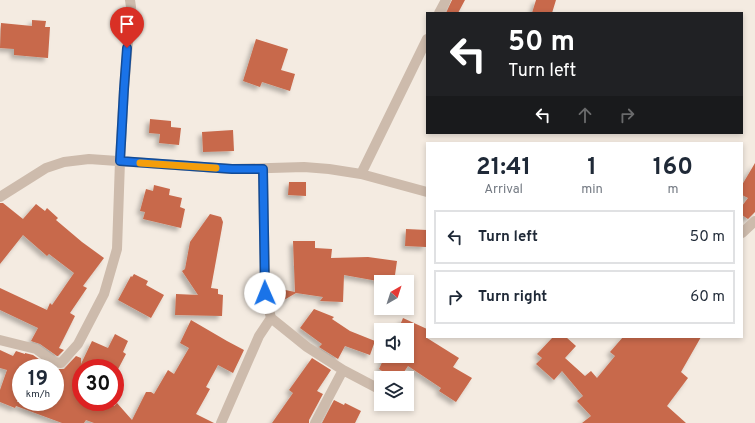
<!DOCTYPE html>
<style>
body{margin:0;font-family:Overpass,sans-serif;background:#f6f6f7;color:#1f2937;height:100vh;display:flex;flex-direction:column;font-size:15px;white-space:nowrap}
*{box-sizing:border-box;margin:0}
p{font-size:13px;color:#747a83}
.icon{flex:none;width:22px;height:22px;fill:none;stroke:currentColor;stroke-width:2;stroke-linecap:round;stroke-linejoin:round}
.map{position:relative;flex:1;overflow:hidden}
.details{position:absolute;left:426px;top:142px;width:317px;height:196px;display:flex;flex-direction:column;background:#fff;border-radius:0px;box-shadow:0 2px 6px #0003}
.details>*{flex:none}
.guide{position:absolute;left:426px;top:12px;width:317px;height:122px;border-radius:0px;box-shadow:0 2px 6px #0003;background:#202124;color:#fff;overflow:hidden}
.needle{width:26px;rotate:39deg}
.controls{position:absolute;left:374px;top:275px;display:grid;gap:8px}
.controls a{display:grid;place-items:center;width:40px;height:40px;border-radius:0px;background:#fff;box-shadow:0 2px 6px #0003;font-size:20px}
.speed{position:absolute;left:12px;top:359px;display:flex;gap:8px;font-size:20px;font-weight:700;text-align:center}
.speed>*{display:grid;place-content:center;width:52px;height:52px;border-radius:50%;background:#fff;box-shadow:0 2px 6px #0003;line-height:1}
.speed small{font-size:10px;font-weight:400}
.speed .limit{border:6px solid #d22;background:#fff;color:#111}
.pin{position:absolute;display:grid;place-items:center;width:34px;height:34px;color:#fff;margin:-41px -17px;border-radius:50% 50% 50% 0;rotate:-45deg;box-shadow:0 0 4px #0007}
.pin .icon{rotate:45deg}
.me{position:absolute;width:44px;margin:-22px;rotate:359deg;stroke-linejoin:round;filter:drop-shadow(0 0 3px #0008)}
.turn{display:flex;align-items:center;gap:14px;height:84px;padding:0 16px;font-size:18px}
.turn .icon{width:52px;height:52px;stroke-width:2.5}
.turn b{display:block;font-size:28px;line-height:34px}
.lanes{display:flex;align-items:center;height:38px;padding:0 16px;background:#0003;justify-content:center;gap:20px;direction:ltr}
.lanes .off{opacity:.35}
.eta{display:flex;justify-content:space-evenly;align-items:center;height:68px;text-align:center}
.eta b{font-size:24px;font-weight:700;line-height:28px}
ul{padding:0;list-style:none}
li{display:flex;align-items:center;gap:12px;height:54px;margin:0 8px 6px;padding:0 8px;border:2px solid #e0e1e3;border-radius:0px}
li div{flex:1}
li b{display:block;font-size:15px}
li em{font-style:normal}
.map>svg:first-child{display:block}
.building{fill:#c8694b;filter:url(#shadow)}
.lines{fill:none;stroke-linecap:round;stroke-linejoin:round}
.minor{stroke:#cdbbac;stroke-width:10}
.route-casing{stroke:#114b97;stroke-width:10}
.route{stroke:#1a73e8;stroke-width:7}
.slow{stroke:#f59e0b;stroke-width:7}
</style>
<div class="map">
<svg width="755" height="423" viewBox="0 0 755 423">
<defs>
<filter id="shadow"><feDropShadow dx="-3.5" dy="3.5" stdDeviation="2" flood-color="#0004"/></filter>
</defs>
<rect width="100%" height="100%" fill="#f4ebe1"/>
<path class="building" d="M452 0H465L458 13H446Z
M536 0H556L552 13H532Z
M32 20 46 21 45 27H50L48 58 14 55V49L0 48 1 23 32 26Z
M256 39 288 49 281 70 295 74 290 91 262 82 260 87 243 81Z
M150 119 171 121V127L181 128 179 145 159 143 160 134 149 133Z
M233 130 234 151 203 152 202 132Z
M755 163V212L748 219 742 215V206L748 198 742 195V185Z
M289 182H306V196L288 195Z
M154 185 170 189 169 195 182 198 180 207 185 209 181 228 143 219 145 212 140 211 146 189 153 191Z
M0 203H3L23 219 36 204 45 211 47 208 58 218 56 220 82 242 104 258 83 286 87 288 70 313 75 316 59 348 64 350 58 356H57L40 344 31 341 38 328 0 310V288L47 310 50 303 52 305 74 273 49 254 47 256 23 235 0 264Z
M210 214 221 217 223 222 211 288 218 289V294L223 295 222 316 175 315 176 294 198 295 182 271 185 269 190 242Z
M406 229 427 230 426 247 405 246Z
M293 241H315V248L332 249 331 258 368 257 397 261 394 282H383L344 275 343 302 320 301 323 297 296 293 277 304 271 287 295 292Z
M134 274 148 281 146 285 164 295 151 318 118 300 131 276 132 277Z
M314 309 334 317 332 319 350 331 375 341 370 355 345 346 338 359 319 347 322 344 300 328Z
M403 318 427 329V338L459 358 453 367 472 378 456 402 439 391 441 388 408 366 400 378H382L385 373 379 369 385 356H407V330H398Z
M191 320 227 341 244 350 233 373 218 365 206 387 210 389 196 414 214 423H94L86 420 84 423H62L16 406 15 408 0 402V390L7 370 0 368V350L13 356 16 351 25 354V353L33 355 52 368H21V390L17 402H55V369H64L76 356 81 358V364L92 341 108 348 115 334 128 341 123 352 126 354 116 373 115 372V368H81V402H109L114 406 117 403 132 420 146 392H151L154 394 168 370 174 374 189 348 180 343Z
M553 337H566L576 346 565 358 585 376 591 371 597 378 615 356 610 352 623 337H701L681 372 688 378 667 406 686 423H582L591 416 577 401 583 396 562 371 554 380 536 364 542 358 537 354Z
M312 358 331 370 317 391 323 394 309 420V423H272L293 393 289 390Z
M334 400 344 405 345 403 361 411 355 423H322Z"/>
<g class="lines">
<path class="minor" d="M439 13 446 0
M361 174 427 39
M0 197 46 168 64 162 89 159 232 169 304 167 329 169 361 174 427 192
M742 233 755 221
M271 318 307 347 343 370 381 390
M0 340 36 349 54 362 61 363 78 344 104 294 117 249 120 161 124 89 131 7 130 0
M221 423 259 336 271 318 265 293 263 169
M315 423 343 370"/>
</g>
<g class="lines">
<defs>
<path id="route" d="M127 48 124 89 120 161 232 169H263L265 293"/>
</defs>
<use href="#route" class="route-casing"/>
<use href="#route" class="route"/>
<path class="slow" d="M140 163 216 168"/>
</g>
</svg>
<div class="controls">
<a><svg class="needle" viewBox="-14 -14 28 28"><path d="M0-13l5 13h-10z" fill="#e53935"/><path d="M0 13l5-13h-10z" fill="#747a83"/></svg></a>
<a><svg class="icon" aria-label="sound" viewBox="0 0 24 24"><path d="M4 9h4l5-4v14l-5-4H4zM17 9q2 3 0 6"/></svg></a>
<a><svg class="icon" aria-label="layers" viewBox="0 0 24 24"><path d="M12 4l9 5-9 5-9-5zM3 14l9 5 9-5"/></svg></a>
</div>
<div class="speed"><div>19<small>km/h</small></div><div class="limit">30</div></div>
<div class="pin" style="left:127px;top:48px;background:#d93025"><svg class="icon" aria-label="arrive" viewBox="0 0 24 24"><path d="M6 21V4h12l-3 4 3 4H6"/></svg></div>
<svg class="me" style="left:265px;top:293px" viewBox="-20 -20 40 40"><circle r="19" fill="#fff"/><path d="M0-13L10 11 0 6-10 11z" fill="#1a73e8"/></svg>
<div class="guide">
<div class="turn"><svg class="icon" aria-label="left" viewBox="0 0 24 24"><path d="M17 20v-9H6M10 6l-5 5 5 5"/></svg><div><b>50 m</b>Turn left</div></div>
<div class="lanes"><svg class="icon" aria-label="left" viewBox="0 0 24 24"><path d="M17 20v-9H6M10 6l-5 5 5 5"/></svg><svg class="icon off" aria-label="ahead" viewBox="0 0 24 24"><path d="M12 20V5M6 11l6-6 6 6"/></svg><svg class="icon off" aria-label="right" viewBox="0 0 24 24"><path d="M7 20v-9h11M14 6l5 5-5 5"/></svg></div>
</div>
<section class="details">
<div class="eta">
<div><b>21:41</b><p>Arrival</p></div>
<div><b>1</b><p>min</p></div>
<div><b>160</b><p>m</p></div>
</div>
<ul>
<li><svg class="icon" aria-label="left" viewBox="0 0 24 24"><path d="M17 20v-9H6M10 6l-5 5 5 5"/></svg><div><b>Turn left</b></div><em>50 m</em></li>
<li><svg class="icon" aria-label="right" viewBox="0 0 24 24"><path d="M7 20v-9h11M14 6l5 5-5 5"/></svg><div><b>Turn right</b></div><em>60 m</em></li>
</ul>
</section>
</div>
